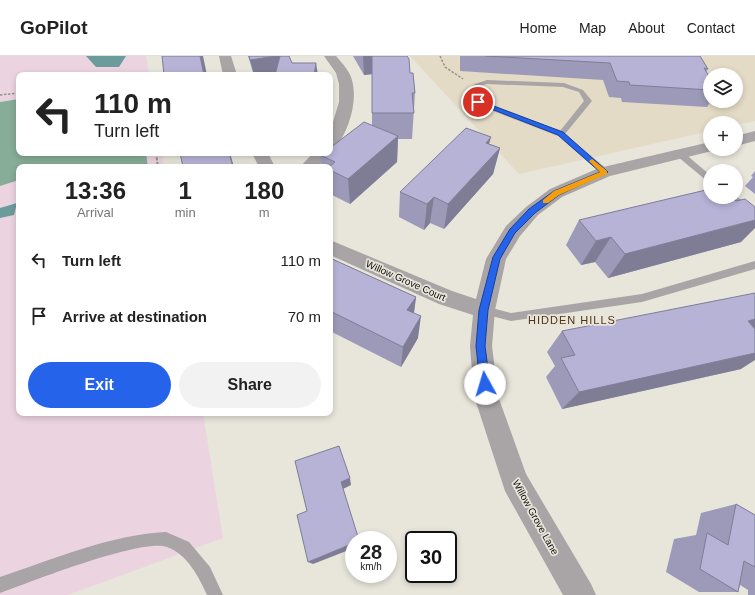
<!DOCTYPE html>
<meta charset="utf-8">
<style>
body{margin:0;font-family:Arial,sans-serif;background:#f2f2f2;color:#222;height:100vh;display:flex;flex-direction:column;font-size:15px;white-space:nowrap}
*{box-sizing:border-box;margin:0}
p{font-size:13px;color:#767676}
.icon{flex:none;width:22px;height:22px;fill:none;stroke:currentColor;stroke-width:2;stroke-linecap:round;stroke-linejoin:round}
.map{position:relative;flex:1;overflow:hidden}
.side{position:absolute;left:16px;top:108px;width:317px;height:252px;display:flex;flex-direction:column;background:#fff;border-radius:8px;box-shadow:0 2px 6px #0003}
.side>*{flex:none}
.hud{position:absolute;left:16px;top:16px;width:317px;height:84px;border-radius:8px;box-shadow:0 2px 6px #0003;background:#fff;color:#222;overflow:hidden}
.tools{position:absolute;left:703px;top:12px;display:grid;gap:8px}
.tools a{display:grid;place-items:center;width:40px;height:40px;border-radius:50%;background:#fff;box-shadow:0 2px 6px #0003;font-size:20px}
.speed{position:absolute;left:345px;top:475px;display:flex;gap:8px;font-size:20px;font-weight:700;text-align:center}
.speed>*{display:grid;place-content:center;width:52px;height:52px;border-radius:50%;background:#fff;box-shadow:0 2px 6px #0003;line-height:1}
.speed small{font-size:10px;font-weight:400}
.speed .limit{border:2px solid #111;border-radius:6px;background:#fff;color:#111}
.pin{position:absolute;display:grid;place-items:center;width:34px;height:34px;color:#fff;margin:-17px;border:2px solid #fff;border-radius:50%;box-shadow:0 1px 4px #0007}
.me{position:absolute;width:44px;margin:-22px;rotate:354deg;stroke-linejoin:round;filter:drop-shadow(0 0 3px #0008)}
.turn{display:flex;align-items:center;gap:14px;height:84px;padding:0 12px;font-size:18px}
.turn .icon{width:52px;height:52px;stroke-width:2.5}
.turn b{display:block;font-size:28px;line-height:34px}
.eta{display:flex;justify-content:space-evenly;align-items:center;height:68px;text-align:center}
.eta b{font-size:24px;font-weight:600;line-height:28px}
.button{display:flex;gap:8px;margin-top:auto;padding:8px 12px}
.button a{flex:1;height:46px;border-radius:24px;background:#2563eb;color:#fff;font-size:16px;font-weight:600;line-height:46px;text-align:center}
.button a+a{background:#f2f2f2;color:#222}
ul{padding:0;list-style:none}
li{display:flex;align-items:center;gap:12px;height:56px;padding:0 12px}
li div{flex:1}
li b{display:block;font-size:15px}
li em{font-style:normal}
header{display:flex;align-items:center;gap:24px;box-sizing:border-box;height:56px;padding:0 20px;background:#fff;border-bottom:1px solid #e0e0e0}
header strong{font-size:19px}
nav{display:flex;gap:22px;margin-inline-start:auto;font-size:14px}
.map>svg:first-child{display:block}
.education{fill:#e4dbc6;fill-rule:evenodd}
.medical{fill:#ebd4e0}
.forest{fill:#87ac98}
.water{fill:#6c9b9c}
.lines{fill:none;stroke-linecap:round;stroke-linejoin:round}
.path-far1{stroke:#96938c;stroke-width:1.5;stroke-dasharray:2.5 1.5;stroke-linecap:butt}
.path{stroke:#96938c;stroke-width:2;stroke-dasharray:3 1.5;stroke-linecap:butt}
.lane{fill:#a9a4a5;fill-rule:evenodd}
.street{fill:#a9a4a5;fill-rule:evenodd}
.wall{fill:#9d9ab9}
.shaded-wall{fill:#7f7d96}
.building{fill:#b6b3d7;stroke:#7f7d96}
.route{fill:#2563eb;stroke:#184099}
.slow{fill:#f59e0b}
.labels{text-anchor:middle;stroke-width:3.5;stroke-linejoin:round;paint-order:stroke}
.street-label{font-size:10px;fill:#151410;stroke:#e8e5db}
.neighbourhood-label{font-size:11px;letter-spacing:1px;fill:#4e3213;stroke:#e8e5db}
</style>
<header>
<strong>GoPilot</strong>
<nav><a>Home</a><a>Map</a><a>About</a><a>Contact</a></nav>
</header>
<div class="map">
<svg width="755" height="539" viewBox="0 0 755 539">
<rect width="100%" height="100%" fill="#e8e5db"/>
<path class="education" d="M410 0H755V65L736 69V67H710V75L519 118ZM710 19H736V45H710Z"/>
<path class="medical" d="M0 0H146L149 19H19V97H162L164 111H19V357H203L223 482 68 539H0Z"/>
<path class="forest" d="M19 43V97H146L148 111H87L85 110 57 108 49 111H19V124L0 130V46Z"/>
<path class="water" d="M86 0H126L119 11H96Z
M17 147 14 159 0 162V152Z"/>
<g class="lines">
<path class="path-far1" d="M440 0 445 11 463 23
M0 39 19 37"/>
<path class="path" d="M156 97 158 111"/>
<path class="lane" d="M487 24 564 27 583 34 592 45 565 78 608 114 609 116 608 118H602L558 80 475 48 469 42V33L475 28ZM487 28 563 31 579 36 584 45 560 75 481 44 475 40 474 35 479 30Z
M677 96H683L710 119V126L707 125 677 100Z
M736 140 755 154V162L752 161 728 141H736Z
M755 205V213L642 246 511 265 480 257 479 254 480 251 484 250 511 257 642 238Z
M166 476 189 486 210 511 223 539H207C199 521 187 498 167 491 141 482 31 526 0 537V521C54 503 109 479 166 476Z"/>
<path class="street" d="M219 0H231L237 19H223Z
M324 0H336C341 6 348 13 351 21 359 44 349 73 336 92L330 94V76L339 46V28L336 17Z
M755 75V85L736 90V80Z
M710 86V93H717L716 94 610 120 562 141 538 159 520 180 506 203 495 254 492 290 498 340 526 418 591 528 596 539H563L505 435 474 340 470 290 473 259 439 248 330 199V184L452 235 476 243 486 203 506 170 526 151 550 133 599 112Z
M330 95 331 97 318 111H300L313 97H330Z
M252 97H268L275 111H259Z"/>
</g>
<path class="wall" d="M248 0H289L292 7 318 19H254Z
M353 0H407L410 17 415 37 412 83H398L397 106 350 148 330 138V111H322L320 99 372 69V18L364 19Z
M460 0H700L708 13 706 16 710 22V45H711L707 51 622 46 621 42 609 41 603 24 460 15Z
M489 88 500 92 493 118 444 173 430 167 424 174 399 161 400 136Z
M755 115V138L745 130 753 121 751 120Z
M579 164 741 186 608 222 595 206 581 209 566 189Z
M330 202 416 241 414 257 418 282 401 311 330 275Z
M562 275 741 313 562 353 546 321 555 310 547 296Z
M736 448 755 459V539H748V534L740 529 738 536H699L666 516 674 483 696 479 701 457Z"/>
<path class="shaded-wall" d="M200 0H203L207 19H203Z
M276 0H280L283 19H254L250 4Z
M363 0H373V18L364 19Z
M316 7 318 19H314Z
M398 80 397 106 350 148 348 123Z
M491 81 484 107 486 87Z
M500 92 493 118 444 173 448 148Z
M229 97H230L234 111H233Z
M434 141 430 167 424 174 427 148Z
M755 164V172L741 186 608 222 625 198Z
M611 181 595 206 581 209 596 185Z
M416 241 413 263 407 254Z
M421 260 418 282 401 311 403 291Z
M755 263V279L748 265Z
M755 297V304L741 313 562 353 579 336Z
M350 422 351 429 343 433 341 426Z
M354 487V492L313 508 308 506Z"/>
<path class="building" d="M162 0H200L204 19H164Z
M249 0H276L250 4Z
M280 0H289L292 7H316L314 19H275Z
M372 0H407L409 3 410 17H413L415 37H412L414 57H372Z
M485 0H700L708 13 704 12 710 22V34L630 29 629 26 617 25 610 7Z
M364 66 398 80 348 123 330 114V111H329L335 106 320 99 324 97H330V92Z
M466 72 491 81 486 87 500 92 448 148 434 141 427 148 400 136Z
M180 97H229L233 111H183Z
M710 133V141H731L736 145 745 143 755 151V164L625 198 611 181 596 185 579 164Z
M330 202 416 241 407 254 421 260 403 291 330 255Z
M755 237V263L748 265 755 273V297L579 336 561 302 575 299 562 275Z
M339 390 350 422 341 426 359 484H354V487L308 506 297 459 307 455 295 405Z
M736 448 755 459V511L744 505 738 536 700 513 707 477 728 489Z"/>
<path class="route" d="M476 45H480L563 76 608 116 559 139 535 157 515 177 500 203 488 254 485 290 490 328 488 331 485 332 481 331 480 328 476 290 479 254 493 201 510 173 529 153 554 135 600 116 558 79 476 47Z"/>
<path class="slow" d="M592 103 607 115V118L559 139 548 147H543V144L554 135 600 116 589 105Z"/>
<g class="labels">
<g class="street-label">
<text transform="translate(406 224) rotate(24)" y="4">Willow Grove Court</text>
<text transform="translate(536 461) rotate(61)" y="4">Willow Grove Lane</text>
</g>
<g class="neighbourhood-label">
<text x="572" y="268">HIDDEN HILLS</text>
</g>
</g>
</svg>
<div class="tools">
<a><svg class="icon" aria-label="layers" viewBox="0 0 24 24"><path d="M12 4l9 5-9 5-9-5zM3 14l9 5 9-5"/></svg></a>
<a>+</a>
<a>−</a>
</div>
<div class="speed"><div>28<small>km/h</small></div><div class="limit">30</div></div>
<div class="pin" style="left:478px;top:46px;background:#d93025"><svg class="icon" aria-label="arrive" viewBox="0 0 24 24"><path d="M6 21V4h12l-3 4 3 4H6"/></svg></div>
<svg class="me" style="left:485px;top:328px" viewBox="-20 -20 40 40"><circle r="19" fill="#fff"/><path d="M0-13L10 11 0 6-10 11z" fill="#2563eb"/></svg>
<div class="hud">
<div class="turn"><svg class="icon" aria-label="left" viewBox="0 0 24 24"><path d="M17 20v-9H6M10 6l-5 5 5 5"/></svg><div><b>110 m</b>Turn left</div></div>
</div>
<section class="side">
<div class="eta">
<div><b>13:36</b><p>Arrival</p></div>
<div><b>1</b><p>min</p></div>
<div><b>180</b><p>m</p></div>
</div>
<ul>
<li><svg class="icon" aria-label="left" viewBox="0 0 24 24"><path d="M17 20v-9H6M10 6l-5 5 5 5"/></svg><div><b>Turn left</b></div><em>110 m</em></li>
<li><svg class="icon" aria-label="arrive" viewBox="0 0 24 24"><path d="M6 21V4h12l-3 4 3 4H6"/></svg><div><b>Arrive at destination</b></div><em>70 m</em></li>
</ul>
<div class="button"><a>Exit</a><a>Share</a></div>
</section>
</div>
